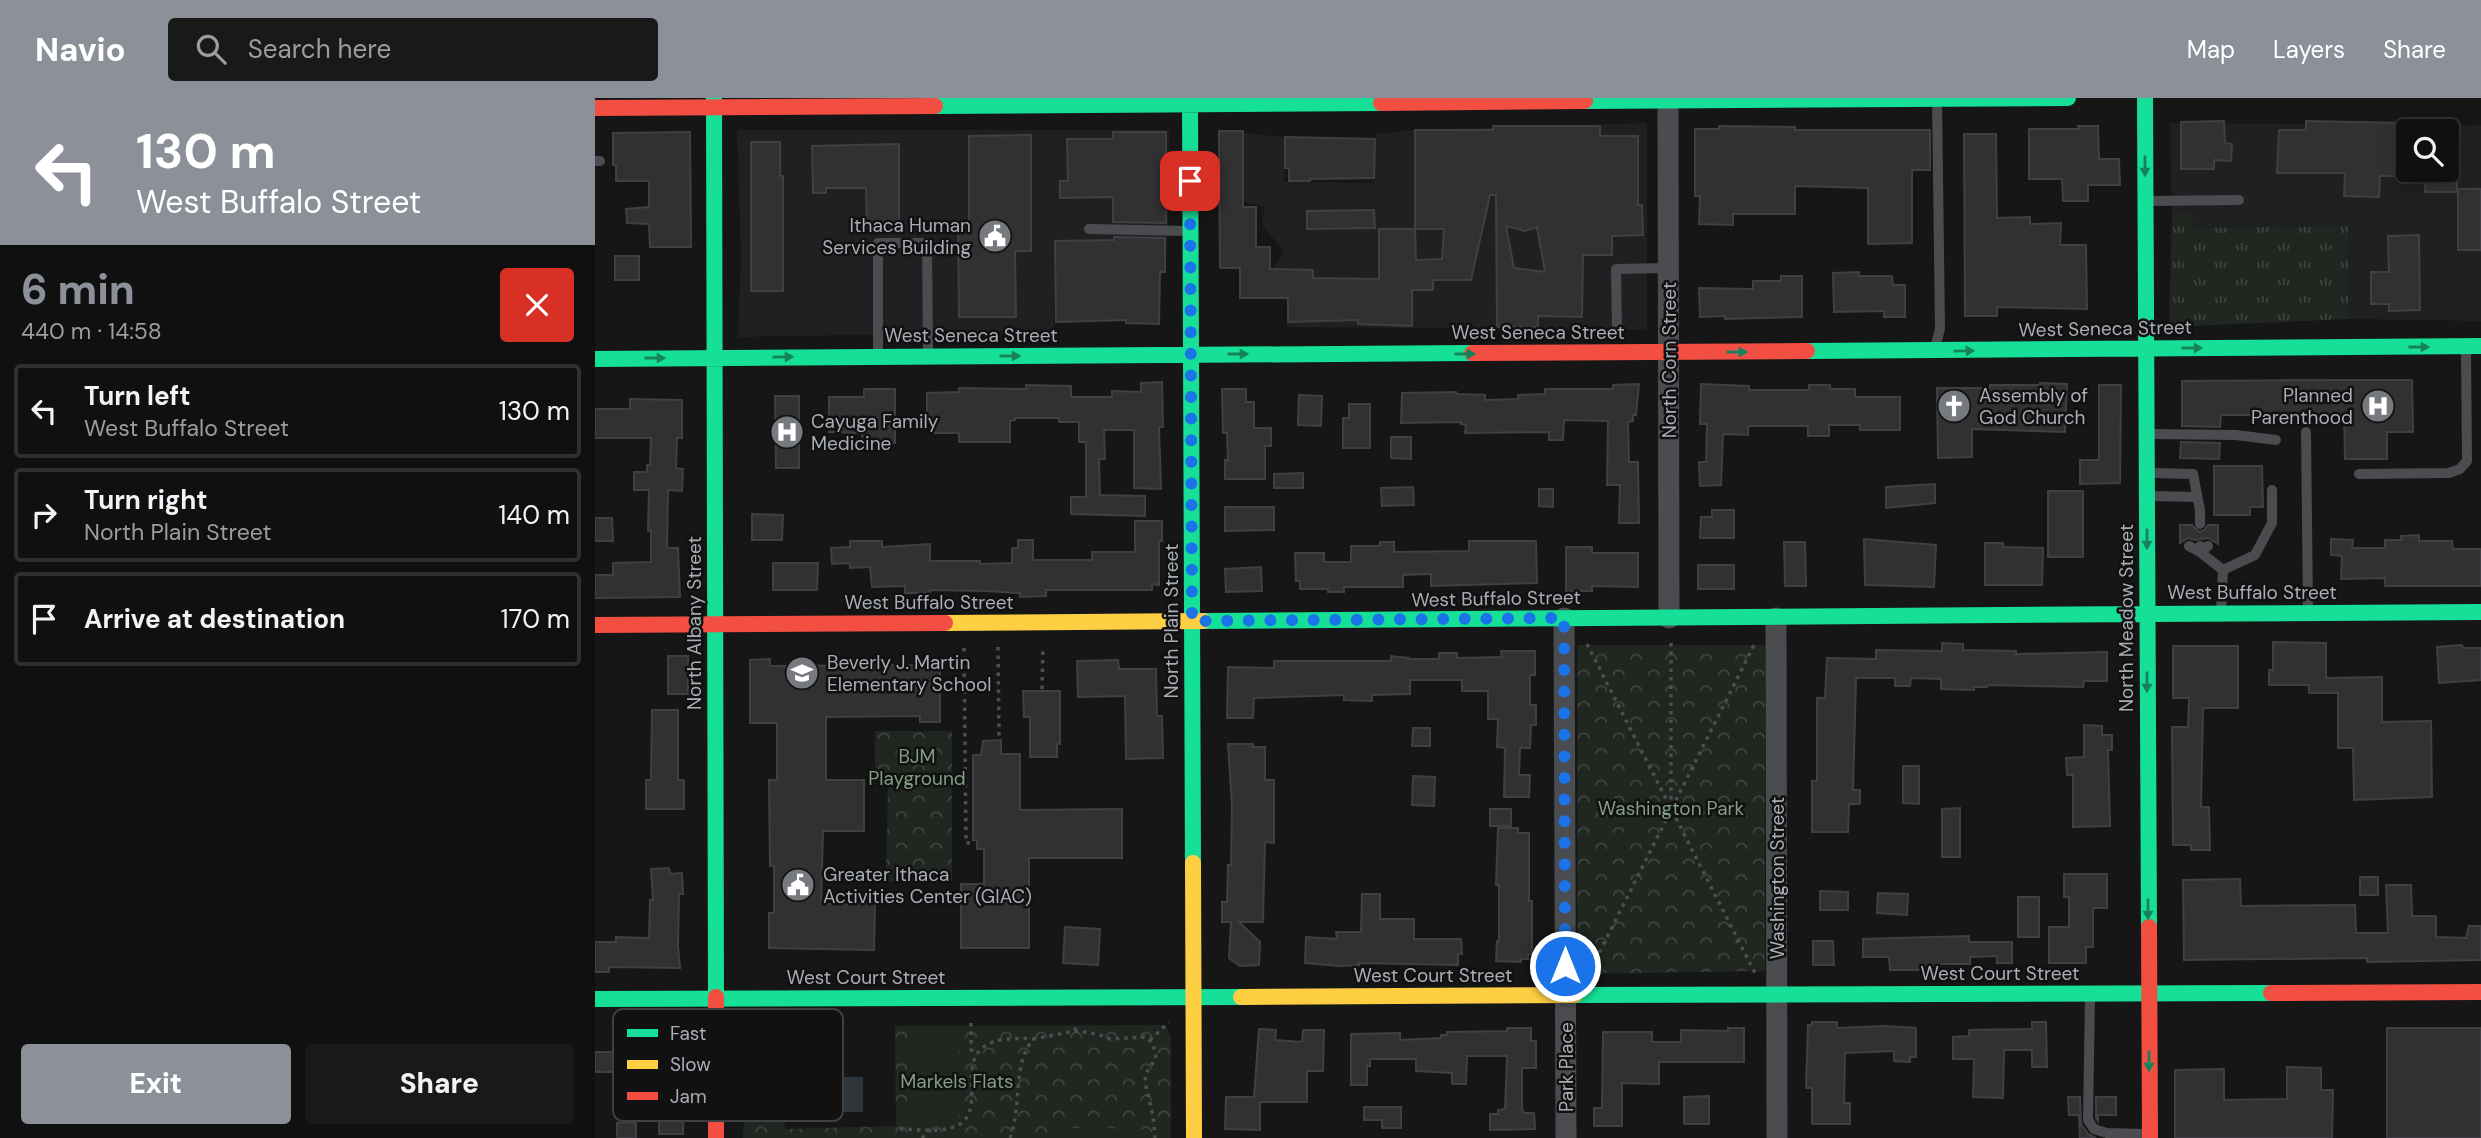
<!DOCTYPE html>
<meta charset="utf-8">
<style>
body{margin:0;font-family:"DM Sans",sans-serif;background:#19191a;color:#f1f3f6;height:100vh;display:flex;flex-direction:column;font-size:26px;white-space:nowrap}
*{box-sizing:border-box;margin:0}
p{font-size:23px;color:#9c9d9f}
.icon{flex:none;width:38px;height:38px;fill:none;stroke:currentColor;stroke-width:2;stroke-linecap:round;stroke-linejoin:round}
.map{position:relative;flex:1;overflow:hidden}
.details{display:flex;flex-direction:column;background:#101011;width:595px}
.details>*{flex:none}
.top-card{background:#8c9099;color:#fff;overflow:hidden}
.controls{position:absolute;left:1801px;top:21px;display:grid;gap:14px}
.controls a{display:grid;place-items:center;width:63px;height:63px;border-radius:7px;background:#101011;box-shadow:0 4px 18px #0003,0 0 0 2px #303031;font-size:35px}
.pin{position:absolute;display:grid;place-items:center;width:60px;height:60px;color:#fff;margin:-30px;border-radius:14px;box-shadow:0 4px 10px #0006}
.me{position:absolute;width:77px;margin:-38px;rotate:0deg;stroke-linejoin:round;filter:drop-shadow(0 0 5px #0008)}
.turn{display:flex;align-items:center;gap:24px;height:147px;padding:0 21px;font-size:32px}
.turn .icon{width:91px;height:91px;stroke-width:2.5}
.turn b{display:block;font-size:49px;line-height:60px}
.round{display:grid;place-items:center;flex:none;width:74px;height:74px;border-radius:7px;background:#19191a}
.summary{display:flex;align-items:center;justify-content:space-between;height:119px;padding:0 21px}
h1{font-size:42px;font-weight:800;line-height:52px;color:#8c9099}
.action{display:flex;gap:14px;margin-top:auto;padding:14px 21px}
.action a{flex:1;height:80px;border-radius:7px;background:#8c9099;color:#fff;font-size:28px;font-weight:800;line-height:80px;text-align:center}
.action a+a{background:#19191a;color:#f1f3f6}
ul{padding:0;list-style:none}
li{display:flex;align-items:center;gap:21px;height:94px;margin:0 14px 10px;padding:0 7px;border:4px solid #303031;border-radius:7px}
li div{flex:1}
li b{display:block;font-size:26px}
li em{font-style:normal}
header{display:flex;align-items:center;gap:42px;box-sizing:border-box;height:98px;padding:0 35px;background:#8c9099;color:#fff}
header strong{font-size:33px}
nav{display:flex;gap:38px;margin-inline-start:auto;font-size:24px}
.search{width:490px;height:63px;background:#19191a;display:flex;align-items:center;gap:18px;box-sizing:border-box;padding:0 24px;border-radius:7px;color:#9c9d9f;font-size:26px}
main{display:flex;flex:1;min-height:0}
.map>svg:first-child{display:block}
.built{fill:#202022;fill-rule:evenodd}
.grass{fill:url(#grass-tufts)}
.park{fill:url(#park-crowns)}
.garden{fill:#202721}
.water{fill:#2e363b}
.building{fill:#313132;stroke:#3f4043;stroke-width:2;fill-rule:evenodd}
.lines{fill:none;stroke-linecap:round;stroke-linejoin:round}
.path{stroke:#4c4e50;stroke-width:3.5;stroke-dasharray:3.5 5;stroke-linecap:butt}
.lane{stroke:#4b4c4f;stroke-width:10}
.street{stroke:#4b4c4f;stroke-width:21}
.fast{stroke:#16e098;stroke-width:16}
.slow{stroke:#ffcf43;stroke-width:16}
.jam{stroke:#f24e42;stroke-width:16}
.oneway{fill:#14835c}
.route{stroke:#1a73e8;stroke-width:12;stroke-dasharray:0 21.6}
.labels{text-anchor:middle;stroke-width:5;stroke-linejoin:round;paint-order:stroke}
.poi-label{font-size:19px;fill:#a9aeb6;stroke:#111112;text-anchor:start}
.street-label{font-size:19px;fill:#a9aeb6;stroke:#111112}
.park-label{font-size:19px;fill:#829f82;stroke:#111112}
.key{fill:#111112;stroke:#3f4043;stroke-width:2}
.key-label{font-size:19px;fill:#a9aeb6}
</style>
<header>
<strong>Navio</strong>
<div class="search"><svg class="icon" aria-label="search" viewBox="0 0 24 24"><circle cx="10" cy="10" r="6"/><path d="M15 15l6 6"/></svg>Search here</div>
<nav><a>Map</a><a>Layers</a><a>Share</a></nav>
</header>
<main>
<section class="details">
<div class="top-card">
<div class="turn"><svg class="icon" aria-label="left" viewBox="0 0 24 24"><path d="M17 20v-9H6M10 6l-5 5 5 5"/></svg><div><b>130 m</b>West Buffalo Street</div></div>
</div>
<div class="summary"><div><h1>6 min</h1><p>440 m · 14:58</p></div><a class="round" style="background:#d93025;color:#fff"><svg class="icon" aria-label="close" viewBox="0 0 24 24"><path d="M6 6l12 12M18 6L6 18"/></svg></a></div>
<ul>
<li><svg class="icon" aria-label="left" viewBox="0 0 24 24"><path d="M17 20v-9H6M10 6l-5 5 5 5"/></svg><div><b>Turn left</b><p>West Buffalo Street</p></div><em>130 m</em></li>
<li><svg class="icon" aria-label="right" viewBox="0 0 24 24"><path d="M7 20v-9h11M14 6l5 5-5 5"/></svg><div><b>Turn right</b><p>North Plain Street</p></div><em>140 m</em></li>
<li><svg class="icon" aria-label="arrive" viewBox="0 0 24 24"><path d="M6 21V4h12l-3 4 3 4H6"/></svg><div><b>Arrive at destination</b></div><em>170 m</em></li>
</ul>
<div class="action"><a>Exit</a><a>Share</a></div>
</section>
<div class="map">
<svg width="1886" height="1040" viewBox="0 0 1886 1040">
<defs>
<pattern id="grass-tufts" width="24" height="20" patternUnits="userSpaceOnUse" patternTransform="scale(1.75)"><rect width="24" height="20" fill="#202721"/><path d="M3 7l-1-3M5 7V3M7 7l1-3M15 17l-1-3M17 17v-4M19 17l1-3" fill="none" stroke="#3e443f"/></pattern>
<pattern id="park-crowns" width="20" height="18" patternUnits="userSpaceOnUse" patternTransform="scale(1.75)"><rect width="20" height="18" fill="#202721"/><path d="M2 6a3 3 0 1 1 6 0M12 15a3 3 0 1 1 6 0" fill="none" stroke="#3e443f"/></pattern>
</defs>
<rect width="100%" height="100%" fill="#161617"/>
<path class="built" d="M1052 25V232L692 229 693 173 677 200H645L644 178 676 173 689 154 667 126 670 109 624 97V33L690 39 689 84 779 85 781 36 820 32Z
M1575 25 1886 27V223L1753 221 1752 128 1598 130 1595 115H1577ZM1813 33H1852V72H1813Z
M142 32H574L573 133 570 174H529L487 160 486 142 461 143 459 234 143 239 146 159Z"/>
<path class="grass" d="M1577 115H1595L1599 130 1753 128V221L1574 229Z"/>
<path class="park" d="M982 547H1170V873L982 876Z
M280 633H357V783L291 784 293 689 287 687V681L280 679Z
M570 927 576 938V1040H148L149 1018H189L190 1031 301 1028 300 928Z"/>
<path class="garden" d="M312 933H364V1020H312Z
M471 1030 554 1031V1040H471Z"/>
<path class="water" d="M209 979H268V1014H209Z"/>
<path class="building" d="M1629 23 1630 45 1637 46 1636 63 1619 62V71H1586V24Z
M1711 23 1811 25 1810 78H1785L1784 99 1749 98 1750 75H1682L1684 32H1711Z
M898 28H1005V38H1043V107H1047L1048 137 1017 138V157H988L987 219 943 218V229H902L901 97H895L876 182H838V192H817V228L763 226V222L693 224V200H645V170H625L624 33H648V109H661V149H675V171L718 172V180L784 181V131H820V32H898ZM911 128 930 133 942 129 950 174 919 170ZM820 131H849L847 161 821 162Z
M1124 28 1200 29V32H1335V72H1317V145L1273 146V90L1200 88V116H1138V127L1104 126 1105 98H1100V31H1124Z
M1483 28H1503L1504 61H1524L1525 87H1493V103H1468L1467 81H1434V31H1484Z
M95 34 96 149H55L54 126 32 125 31 111 54 109V83H21V67H18V35Z
M518 34H571V125L518 124V99L465 100V83H473L472 41H518Z
M1369 36H1401L1402 120 1435 119V126L1466 125 1465 147H1491L1492 211 1402 209V218H1370Z
M436 37V153H420L421 219H364L363 123H374V38Z
M690 39 780 41 779 80 715 81V83H694V70H690Z
M156 44H185V78H188V193H156Z
M304 46V131H272L271 90H231V95H218L217 48Z
M1831 72H1862V94H1830Z
M1863 91H1886V152H1863Z
M779 112 780 130 712 131V113Z
M1824 137 1825 212 1794 213V206H1776V174H1794L1793 138Z
M519 139 570 140V174H565L564 226 531 225V222L461 224 460 143 519 142Z
M20 158H44V182H20Z
M1264 174V178H1297L1298 187H1310V219H1289V213L1239 214 1238 175Z
M1186 178H1207V219L1130 221V218L1105 219 1104 190 1158 191V183H1186Z
M1740 282H1817L1818 334H1792V361H1750L1749 317H1626L1625 329 1587 328V283Z
M567 284 568 329H564L566 391 539 390V332H509L510 361H504L505 397 550 398V418L476 416V399H491V344H484V324H464V320H420V322L415 323V344H364V335H339V321H332V295L364 294V290L431 291V287L476 288V299H517V293L546 294V285Z
M1445 285 1472 286 1470 334 1377 331V359L1343 360 1342 290H1395V287H1445Z
M1044 286 1041 317H1038V323L1033 324 1034 364H1043L1044 425H1024L1025 387H1012L1013 323 969 322 968 342H954V334L870 335 871 327 866 326V324L806 325 807 295 861 294 862 296 890 297V302L923 301V297L950 296V291H1018V287Z
M1106 286 1154 288V292H1214V287H1235V291H1260V299H1305V332H1265V327H1234V338H1213V328H1153V337L1128 336 1126 387 1105 388 1104 364H1111L1112 326H1105Z
M1504 287H1526L1525 385 1485 386V362H1504Z
M269 291H300V345H267V336L263 335 234 334V299H269Z
M627 291H651V304H659V330H676V348H670V381H630V362L633 363 632 335H628Z
M704 297 727 298 726 328 703 327Z
M180 298H204V370H181Z
M35 301 87 302V340H82L81 370 88 371 87 393 73 392 72 450H83L85 499 0 500V477H18V465L56 464V433H53L54 392H39V374H52V367H55L56 340H0V311H35Z
M754 306H775V350H748V320H754Z
M796 339H816V361L796 360Z
M1586 344 1625 345 1624 361 1585 360Z
M1619 368H1667L1668 409H1655V417H1619Z
M708 375V390H679V376Z
M1340 386V405L1291 410V389Z
M818 389 819 407 787 408 786 390Z
M944 391H958V409L944 408Z
M1453 393H1488V459H1453Z
M630 409H679V432L630 433Z
M1117 412H1139V440H1105L1106 419H1117Z
M157 416 188 417 187 442H157Z
M0 420H17L18 443H0Z
M540 423H567V443H564V487L557 486V492H451V498L425 499V495L391 493 335 492V495H310V488L277 489 275 469 255 470V465L237 466 236 450 255 449V443H287V449L335 446V463H385V466L417 465V450H423V442H438V462H497V454H540Z
M1585 427H1597L1604 434 1609 432 1613 427H1623V446L1613 440 1600 442 1593 440 1585 445Z
M1824 437V443H1857L1858 451H1886V488H1790V480L1746 481 1747 458 1736 457V441L1758 442 1757 450H1790V442H1806V438Z
M1269 441 1341 447 1339 489 1270 487Z
M874 443H941L942 485 836 488V476L808 477V489H749V494H733V491H705V483H701L700 455H729V464H756V448H785V444H799V454L874 453Z
M1189 444H1210L1211 488H1190Z
M1390 445H1408V449L1448 450 1447 487H1390Z
M971 449H997V455H1043V489L997 488V493H971Z
M178 465H223L222 492H178Z
M1103 467H1139V491H1103Z
M666 469 667 493 631 494 630 471Z
M1678 544 1731 545V580L1787 579V624L1836 623 1837 699 1759 702 1758 650H1743V595H1714V587H1674V572H1678Z
M1347 545 1368 546V552L1421 553V556L1512 554V583H1489L1488 589 1393 587 1392 589H1379V592L1346 591V581L1316 580 1315 588H1300V580H1261L1258 692H1265V706H1254L1253 734H1217V683H1222V600H1230L1232 560 1281 561V552L1347 553Z
M1867 547 1868 550H1886V582L1844 585 1842 549Z
M1578 548H1643V610H1608L1606 709H1614L1615 752H1596V747H1578L1577 629H1593L1594 600H1578Z
M906 553H940V577H935V607H941V627H936L935 650H925L924 677H935L934 699H909L910 650 902 649 903 621H893V593H867V582H815V596L777 597V603L749 602V597L659 600 658 620H632L633 569 679 570V563H796V558L814 560V561H844V555H862V560L907 559Z
M73 558H93V596H73Z
M175 561V568L325 567V562H345V624H325V618L231 619V682H269V733H228L226 806H280L279 852 174 850V815H179V768H175L174 682H182V625H155V562Z
M523 562 524 571H561L562 618H567L568 660 531 661 530 598 483 599 482 563Z
M428 593H465V646H462V659H435V619H429Z
M57 612H83V682H89V711H51V682H56Z
M1489 627 1507 628V637H1517V652H1513L1515 728 1478 729V677H1472L1471 660 1489 659Z
M818 630H835V648H817Z
M406 642V656H425V712L527 711V760H434V850H366V786H389V751H382V742H378V657H386L388 643Z
M633 646H658V649H670V682H679V745L670 744 668 824H644L665 844 664 867 645 868 634 860 636 824H627V804H632L633 767H636L637 708Z
M1308 668H1324V706L1308 705Z
M818 678 840 679 839 708 817 707Z
M1365 710V759H1347V711Z
M895 711H916V728H895Z
M903 730H923V735H934V803H937V857L933 856V861H926V864L901 863 902 843H904V787H901Z
M74 770 75 776 87 775 88 796H84L83 848 85 870 14 869V874H0V844H21V839L54 840 55 802H58L56 771Z
M1469 776H1512V810H1498V849H1491V865H1454V829H1474V799H1469Z
M1765 779H1783V797H1765Z
M1645 781 1646 808 1760 807 1761 835H1793L1791 787H1816L1817 818H1841V839L1871 840 1874 828H1886V862L1772 864V860L1589 862 1588 782Z
M1225 793 1253 794V812H1225Z
M1283 795 1313 796 1312 817 1282 815Z
M767 796H785V821H819V841H866L867 856H863V867L764 865V867L745 868 710 865 711 839 742 841 741 834H766Z
M1423 799H1444V839H1423Z
M470 829 505 831 503 867 468 865Z
M1374 838V844H1417V865H1402V858L1375 859V866H1342V872H1295L1294 859H1268V841Z
M1218 843H1238L1239 867H1218Z
M1217 924H1242V930L1290 928 1321 930V959H1315V964L1299 963V953L1250 955 1249 1005H1255V1026H1217V990H1211L1213 927H1217Z
M1437 924H1451L1452 969H1437V952H1409L1408 1000 1378 999 1379 961H1358V939L1374 938V932L1437 931Z
M912 930H936V943H941V970H927V1011L929 1015H939L940 1031 895 1032V1016H903V1012L910 1011 912 958H872L871 986H857V975L821 973V961H775V968H772V987H756V936L805 935V942L846 940V937H852V934L912 933Z
M1133 930H1149V964H1064V986L1027 985V1028H999V1010H1007L1008 934H1057V944H1086V932L1133 933Z
M1792 930H1886V1040H1792Z
M56 931H90V955L82 961 90 969 88 1036H64V992H57Z
M664 931 681 932 680 942 707 944 708 932H729L728 973H712V1004H665V1032L630 1031 631 999H659Z
M0 954H18V974H0Z
M1692 969 1726 970V992H1738L1737 1040H1580V972L1629 971V1002L1692 1001Z
M1114 998V1026H1089V999Z
M1473 999H1485L1486 1026 1493 1036 1501 1040H1485L1484 1017H1474Z
M1501 999H1521V1017H1503V1023L1501 1020Z
M769 1009H806V1030H787V1022H769Z
M41 1024V1040H22V1025Z"/>
<g class="lines">
<path class="path" d="M1657 323H1701
M1076 545V710
M992 546 1160 875
M403 549 404 638
M369 550 371 745H380
M447 591 448 549
M993 877 1160 545
M376 925V951L380 958
M480 933 481 925
M555 942 574 924
M305 1031C322 1031 349 1036 365 1026 398 1005 339 933 439 941
M327 1040 335 1031
M415 1040C427 1010 417 963 439 941L480 933 502 936 515 941 551 939 558 946 561 960 551 975 550 984 558 1018 560 1040"/>
<path class="lane" d="M0 63H5
M1555 103 1644 102
M494 131 593 133
M1022 233 1021 171 1073 170
M1341 246 1345 231 1342 1
M283 253V145H332L333 252
M1711 334 1713 513
M1558 336 1641 337 1681 342
M1557 375 1598 376 1605 412V426
M1764 376 1854 375 1865 371 1872 363 1871 255
M1556 398 1602 399
M1594 448 1605 454 1613 448
M1605 448V454L1628 472
M1626 513 1628 472 1660 457 1677 425V392
M1495 898 1493 1022 1499 1031 1512 1035 1550 1036"/>
<path class="street" d="M1073 0 1074 520
M969 520 971 1040
M1181 520 1182 1040"/>
<path class="fast" d="M119 0 121 899
M595 0 598 765
M1550 0 1554 829
M990 3 1473 0
M340 8 786 5
M1212 253 1886 248
M0 261 877 255
M1552 516 1886 514
M608 523 1552 516
M980 897 1676 895
M0 901 646 899"/>
<path class="slow" d="M350 525 608 523
M598 765 599 1040
M646 899 980 897"/>
<path class="jam" d="M786 5 990 3
M0 10 340 8
M877 255 1212 253
M0 527 350 525
M1554 829 1555 1040
M1676 895 1886 894
M121 899V1040"/>
</g>
<defs><path id="oneway-solid" d="M-6-.8H1V-3.2L6.5 0L1 3.2V.8H-6Z" transform="scale(1.75)"/></defs>
<g class="oneway">
<use href="#oneway-solid" transform="translate(1550 68) rotate(90)"/>
<use href="#oneway-solid" transform="translate(1824 249)"/>
<use href="#oneway-solid" transform="translate(1597 250)"/>
<use href="#oneway-solid" transform="translate(1369 253) rotate(-1)"/>
<use href="#oneway-solid" transform="translate(1142 254)"/>
<use href="#oneway-solid" transform="translate(643 256)"/>
<use href="#oneway-solid" transform="translate(870 256)"/>
<use href="#oneway-solid" transform="translate(415 258)"/>
<use href="#oneway-solid" transform="translate(188 259) rotate(-1)"/>
<use href="#oneway-solid" transform="translate(60 260)"/>
<use href="#oneway-solid" transform="translate(1552 441) rotate(90)"/>
<use href="#oneway-solid" transform="translate(1552 584) rotate(90)"/>
<use href="#oneway-solid" transform="translate(1553 811) rotate(90)"/>
<use href="#oneway-solid" transform="translate(1554 963) rotate(90)"/>
</g>
<g class="lines">
<path class="route" d="M595 83 597 523 969 520 970 868"/>
</g>
<defs>
<symbol id="civic-disc" viewBox="-11 -11 22 22"><circle r="9.5" fill="#76797e" stroke="#111112"/><path d="M-.6-6.5H3V-4.5H.6V-3L4-1V1h2V6H-6V1h2V-1L-.6-3ZM-1.2 2.5V6h2.4V2.5Z" fill="#fff"/></symbol>
<symbol id="church-disc" viewBox="-11 -11 22 22"><circle r="9.5" fill="#76797e" stroke="#111112"/><path d="M-1.2-6h2.4v3.5h3.3v2.4h-3.3V6h-2.4V-.1h-3.3v-2.4h3.3Z" fill="#fff"/></symbol>
<symbol id="hospital-disc" viewBox="-11 -11 22 22"><circle r="9.5" fill="#76797e" stroke="#111112"/><path d="M-5-5h3v3.5h4V-5h3V5h-3V1.5h-4V5h-3Z" fill="#fff"/></symbol>
<symbol id="school-disc" viewBox="-11 -11 22 22"><circle r="9.5" fill="#76797e" stroke="#111112"/><path d="M0-5L7-2L0 1L-7-2ZM-4 1L0 2.5L4 1V4Q0 6-4 4Z" fill="#fff"/></symbol>
</defs>
<g fill-rule="evenodd">
<use href="#civic-disc" x="381" y="119" width="38" height="38"/>
<use href="#church-disc" x="1340" y="289" width="38" height="38"/>
<use href="#hospital-disc" x="1764" y="289" width="38" height="38"/>
<use href="#hospital-disc" x="173" y="315" width="38" height="38"/>
<use href="#school-disc" x="188" y="556" width="38" height="38"/>
<use href="#civic-disc" x="184" y="768" width="38" height="38"/>
</g>
<g class="labels">
<g class="poi-label">
<text x="376" y="134" text-anchor="end">Ithaca Human<tspan x="376" dy="22">Services Building</tspan></text>
<text x="1384" y="304">Assembly of<tspan x="1384" dy="22">God Church</tspan></text>
<text x="1758" y="304" text-anchor="end">Planned<tspan x="1758" dy="22">Parenthood</tspan></text>
<text x="216" y="330">Cayuga Family<tspan x="216" dy="22">Medicine</tspan></text>
<text x="232" y="571">Beverly J. Martin<tspan x="232" dy="22">Elementary School</tspan></text>
<text x="228" y="783">Greater Ithaca<tspan x="228" dy="22">Activities Center (GIAC)</tspan></text>
</g>
<g class="street-label">
<text transform="translate(1510 230) rotate(-1)" y="7">West Seneca Street</text>
<text x="943" y="241">West Seneca Street</text>
<text x="376" y="244">West Seneca Street</text>
<text transform="translate(1074 262) rotate(-90)" y="7">North Corn Street</text>
<text x="1657" y="501">West Buffalo Street</text>
<text transform="translate(901 500) rotate(-1)" y="7">West Buffalo Street</text>
<text x="334" y="511">West Buffalo Street</text>
<text transform="translate(1531 520) rotate(-90)" y="7">North Meadow Street</text>
<text transform="translate(576 523) rotate(-90)" y="7">North Plain Street</text>
<text transform="translate(99 525) rotate(-90)" y="7">North Albany Street</text>
<text transform="translate(1182 780) rotate(-90)" y="7">Washington Street</text>
<text x="1405" y="882">West Court Street</text>
<text x="838" y="884">West Court Street</text>
<text x="271" y="886">West Court Street</text>
<text transform="translate(971 969) rotate(-90)" y="7">Park Place</text>
</g>
<g class="park-label">
<text x="322" y="665">BJM<tspan x="322" dy="22">Playground</tspan></text>
<text x="1076" y="717">Washington Park</text>
<text x="362" y="990">Markels Flats</text>
</g>
</g>
<rect x="18" y="911" width="230" height="112" rx="10" class="key"/>
<rect x="32" y="931" width="31" height="8" fill="#16e098"/>
<rect x="32" y="962" width="31" height="9" fill="#ffcf43"/>
<rect x="32" y="994" width="31" height="8" fill="#f24e42"/>
<g class="key-label">
<text x="75" y="942">Fast</text>
<text x="75" y="973">Slow</text>
<text x="75" y="1005">Jam</text>
</g>
</svg>
<div class="controls">
<a><svg class="icon" aria-label="search" viewBox="0 0 24 24"><circle cx="10" cy="10" r="6"/><path d="M15 15l6 6"/></svg></a>
</div>
<div class="pin" style="left:595px;top:83px;background:#d93025"><svg class="icon" aria-label="arrive" viewBox="0 0 24 24"><path d="M6 21V4h12l-3 4 3 4H6"/></svg></div>
<svg class="me" style="left:970px;top:868px" viewBox="-20 -20 40 40"><circle r="17" fill="#1a73e8" stroke="#fff" stroke-width="3"/><path d="M0-11L8 9 0 5-8 9z" fill="#fff"/></svg>
</div>
</main>
